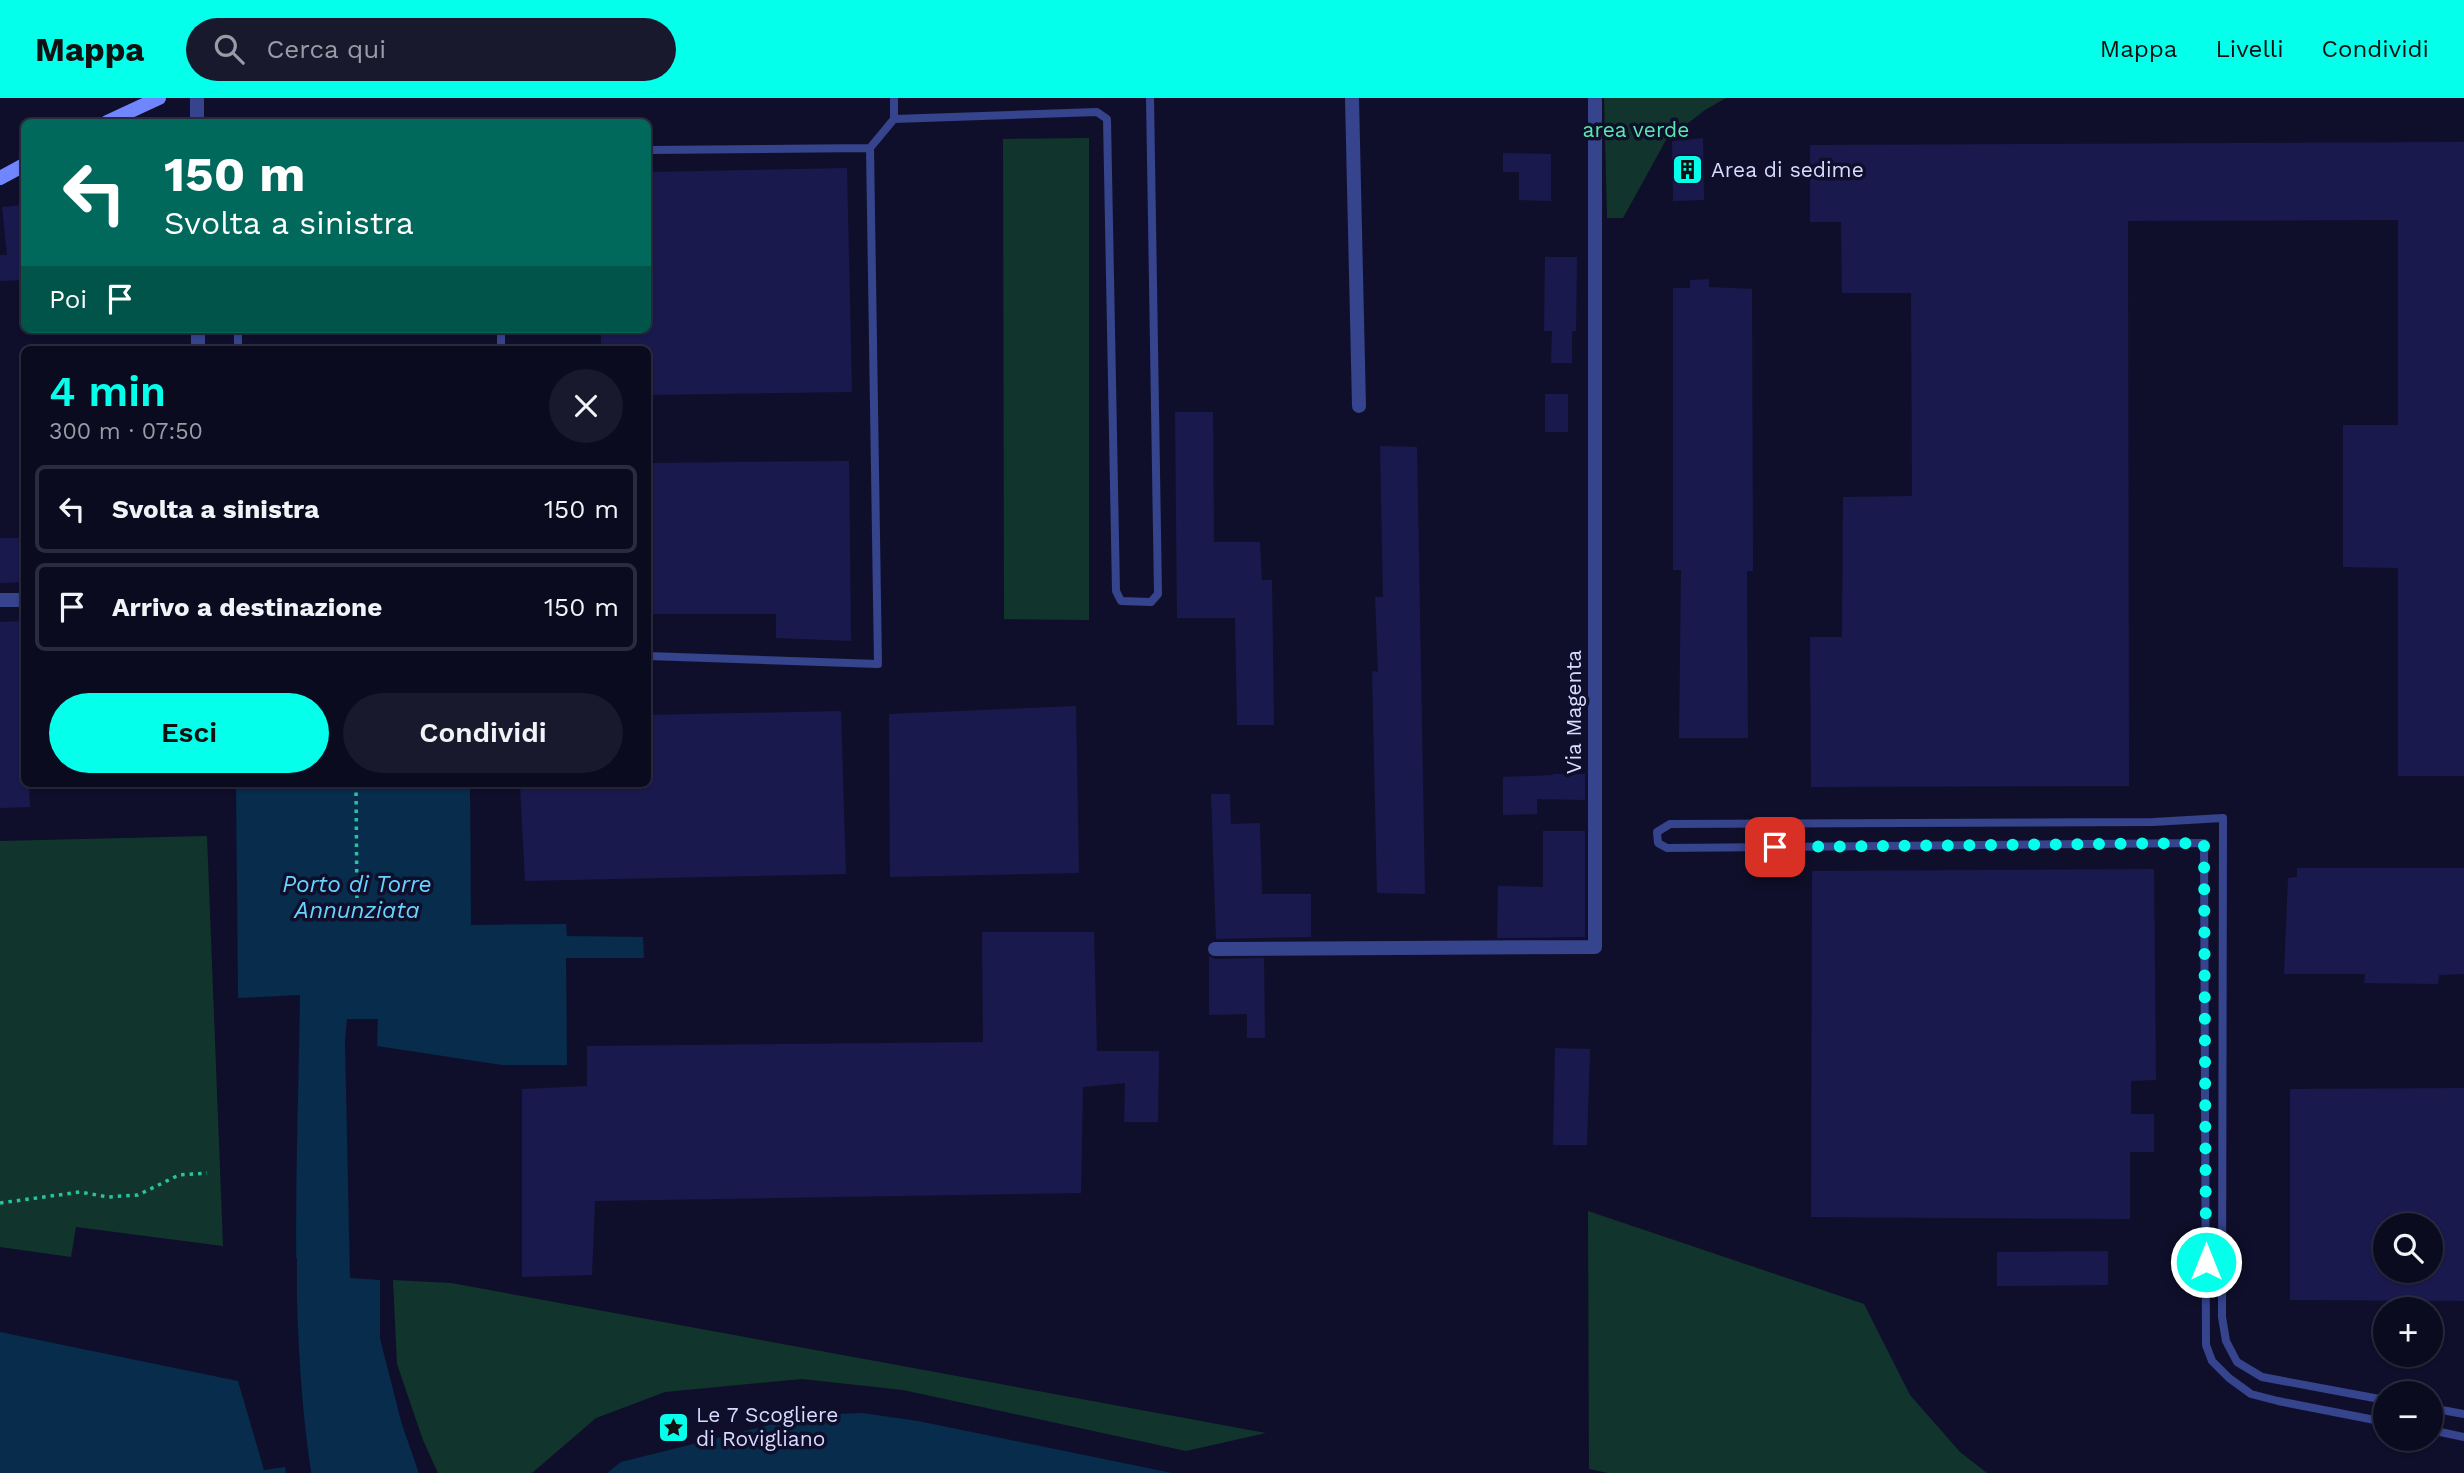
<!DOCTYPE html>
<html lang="it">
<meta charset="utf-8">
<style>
body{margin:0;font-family:"Work Sans",sans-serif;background:#19192d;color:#f1f3f6;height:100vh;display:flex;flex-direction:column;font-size:26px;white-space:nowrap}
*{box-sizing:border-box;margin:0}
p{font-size:23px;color:#9a9ba5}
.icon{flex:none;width:38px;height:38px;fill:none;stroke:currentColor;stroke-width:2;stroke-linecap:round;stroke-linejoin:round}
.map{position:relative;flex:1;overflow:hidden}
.details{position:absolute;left:21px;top:248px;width:630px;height:441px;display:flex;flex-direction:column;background:#0b0b20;border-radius:10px;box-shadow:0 2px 5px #0004,0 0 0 2px #2b2b3e}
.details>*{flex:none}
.banner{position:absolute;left:21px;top:21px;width:630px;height:214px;border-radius:10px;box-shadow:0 2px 5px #0004,0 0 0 2px #2b2b3e;background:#00695c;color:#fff;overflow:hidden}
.controls{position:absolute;left:2373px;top:1115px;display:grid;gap:14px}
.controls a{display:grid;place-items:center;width:70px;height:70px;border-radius:50%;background:#0b0b20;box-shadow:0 2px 5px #0004,0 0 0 2px #2b2b3e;font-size:35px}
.pin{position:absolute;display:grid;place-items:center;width:60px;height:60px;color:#fff;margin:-30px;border-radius:14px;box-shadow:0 4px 10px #0006}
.me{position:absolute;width:77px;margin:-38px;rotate:0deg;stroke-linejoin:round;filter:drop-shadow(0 0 5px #0008)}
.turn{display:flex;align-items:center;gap:24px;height:147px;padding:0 28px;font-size:32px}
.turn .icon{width:91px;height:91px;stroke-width:2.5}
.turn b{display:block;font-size:49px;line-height:60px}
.then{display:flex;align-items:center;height:66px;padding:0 28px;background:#0003;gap:14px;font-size:26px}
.round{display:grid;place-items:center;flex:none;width:74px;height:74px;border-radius:37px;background:#19192d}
.summary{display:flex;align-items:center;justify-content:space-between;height:119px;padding:0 28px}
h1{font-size:42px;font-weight:600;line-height:52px;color:#04ffeb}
.cta{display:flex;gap:14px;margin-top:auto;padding:14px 28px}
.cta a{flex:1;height:80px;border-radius:42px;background:#04ffeb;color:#111;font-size:28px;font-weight:600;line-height:80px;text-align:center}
.cta a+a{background:#19192d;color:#f1f3f6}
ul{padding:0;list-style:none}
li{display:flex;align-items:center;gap:21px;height:88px;margin:0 14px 10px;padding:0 14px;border:4px solid #2b2b3e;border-radius:10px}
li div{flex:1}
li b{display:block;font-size:26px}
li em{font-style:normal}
header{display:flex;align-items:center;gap:42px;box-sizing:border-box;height:98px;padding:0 35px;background:#04ffeb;color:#111}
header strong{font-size:33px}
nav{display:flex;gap:38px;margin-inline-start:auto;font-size:24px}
.search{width:490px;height:63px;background:#19192d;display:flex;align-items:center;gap:18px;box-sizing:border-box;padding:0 24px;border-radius:38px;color:#9a9ba5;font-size:26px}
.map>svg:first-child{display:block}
.green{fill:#11352d}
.water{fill:#072c4c}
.pier{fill:#0f0f2b}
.building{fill:#1a194d;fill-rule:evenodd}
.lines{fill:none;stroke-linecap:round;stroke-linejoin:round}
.path{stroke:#27c59e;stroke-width:3.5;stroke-dasharray:3.5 5;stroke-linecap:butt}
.lane{stroke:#36438d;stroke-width:8}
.street{stroke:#36438d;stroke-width:14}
.secondary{stroke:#6f86ff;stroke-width:14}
.route{stroke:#04ffeb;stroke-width:12;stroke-dasharray:0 21.6}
.labels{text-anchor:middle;stroke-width:7;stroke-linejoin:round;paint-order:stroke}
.park-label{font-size:21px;fill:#5ae9ac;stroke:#0f0f2b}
.poi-label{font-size:21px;fill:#d8dbff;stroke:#0f0f2b;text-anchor:start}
.street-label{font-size:21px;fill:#d8dbff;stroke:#0f0f2b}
.water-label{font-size:23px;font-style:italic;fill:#66d4ff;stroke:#0f0f2b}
</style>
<header>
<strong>Mappa</strong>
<div class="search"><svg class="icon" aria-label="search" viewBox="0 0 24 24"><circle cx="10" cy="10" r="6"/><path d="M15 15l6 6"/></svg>Cerca qui</div>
<nav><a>Mappa</a><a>Livelli</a><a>Condividi</a></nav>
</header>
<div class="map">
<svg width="2464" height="1375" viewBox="0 0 2464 1375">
<rect width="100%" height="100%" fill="#0f0f2b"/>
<path class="green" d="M1604 0H1726L1705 12 1666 42 1623 120H1607Z
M1089 40V522L1004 521 1003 41Z
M207 738 223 1148 76 1129 71 1159 0 1149V743Z
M1588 1113 1864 1206 1910 1297 1960 1354 1987 1375H1608L1589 1371Z
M393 1182 451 1185 1266 1335 1186 1353 903 1292 802 1281 665 1294 596 1320 532 1375H438L423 1342 397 1266Z"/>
<path class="water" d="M236 686H470L471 827 566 826 567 838 643 839 644 860H566L567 967H502L377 948 378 921H347L345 944 350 1180 380 1182V1240L402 1326 419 1375H311C288 1217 298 1057 300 897L238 900Z
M0 1234 238 1283 264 1372 285 1369 286 1375H0Z
M862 1315 918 1323 1172 1375H607L621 1364 809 1317Z"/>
<path class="pier" d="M293 1160H297V1236L302 1312 311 1375H308L299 1312 293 1236Z
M380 1182H384V1239L405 1325 422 1375H419L402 1326 380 1240Z"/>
<path class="building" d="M1703 40 1704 102 1673 103 1672 43Z
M2464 44V678H2398V470L2343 469V327H2398V122L2128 123 2129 688 1811 689 1810 539H1842L1843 399 1912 398 1911 195H1842L1841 124H1810V47Z
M1503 55 1551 56V103L1519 102V74H1503Z
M847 70 852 294 648 297V252H601V231H648V74Z
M24 107V182L0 183V157H7L2 109Z
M1545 159H1577L1576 233H1572V265H1551L1552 233H1544Z
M1709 181V189L1752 191 1753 473H1747L1748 640H1679L1681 472H1673V190H1690V182Z
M1545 296H1568V334H1545Z
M1175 314H1213L1214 444H1260L1262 482H1272L1274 627H1237L1235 520H1177Z
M1380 348 1417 349 1425 796 1377 795 1372 573 1378 574 1375 499H1383Z
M849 363 851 543 776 540V516H648V365Z
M0 440H24V484L0 485Z
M24 523V686H29L30 709 0 710V524Z
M1076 608 1079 775 890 779 889 616Z
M841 613 846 776 525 783 520 686H648V617Z
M1553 676H1585V702L1537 701V716L1503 717V679L1553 677Z
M1211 696H1230L1231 726 1260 725 1262 796H1311V839L1216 841Z
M1543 733H1585V839L1497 840 1498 788 1543 789Z
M2297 770H2464V876L2439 877 2438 886 2364 885 2365 876H2284L2288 780 2297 779Z
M2154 771 2156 982 2131 983V1016H2154V1054H2130V1121L1811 1119 1812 773Z
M982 834H1094L1097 953H1159L1158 1024H1124L1125 985 1083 989 1081 1095 595 1103 592 1177 522 1179V991L587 988V948L983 944Z
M1209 858 1215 861 1264 860 1265 940H1247V916L1209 917Z
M1555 950 1590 951 1587 1047H1553Z
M2464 990V1203L2290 1202V991ZM2385 1127H2431V1172H2385Z
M2108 1153V1187L1997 1188V1154Z"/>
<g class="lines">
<path class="path" d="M356 686 357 811
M0 1105 80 1094 108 1099 138 1097 179 1077 207 1075"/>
<path class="lane" d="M894 21 1097 14 1107 21 1116 493 1121 503 1151 504 1158 496 1150 0
M648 52 870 50
M238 231V252
M501 231V252
M648 558 878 566 870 50 894 21V0
M2385 1302 2262 1279 2237 1264 2226 1243 2222 1219 2223 720 2153 724 1670 726 1657 734 1658 745 1667 750 2204 745 2206 1247 2212 1263 2229 1280 2251 1296 2278 1303 2385 1324
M2431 1310 2464 1316
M2431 1332 2464 1339"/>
<path class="street" d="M197 0V24
M1352 0 1359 308
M198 231V252
M0 502H24
M1215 851 1595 849V0"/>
<path class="secondary" d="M107 24 159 0
M0 80 24 67"/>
</g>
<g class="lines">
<path class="route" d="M1775 749 2204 745 2206 1164"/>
</g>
<defs>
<symbol id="building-square" viewBox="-11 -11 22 22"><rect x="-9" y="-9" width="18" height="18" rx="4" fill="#04ffeb" stroke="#0f0f2b"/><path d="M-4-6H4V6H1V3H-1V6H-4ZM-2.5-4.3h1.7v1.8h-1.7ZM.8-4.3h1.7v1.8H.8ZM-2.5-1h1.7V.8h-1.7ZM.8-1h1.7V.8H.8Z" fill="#111"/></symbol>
<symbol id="sight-square" viewBox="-11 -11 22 22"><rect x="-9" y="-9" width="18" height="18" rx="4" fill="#04ffeb" stroke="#0f0f2b"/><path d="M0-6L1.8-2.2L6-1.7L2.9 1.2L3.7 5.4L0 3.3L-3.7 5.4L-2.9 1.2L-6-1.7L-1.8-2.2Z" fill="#111"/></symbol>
</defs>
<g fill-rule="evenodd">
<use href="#building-square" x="1670" y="54" width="35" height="35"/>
<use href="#sight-square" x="656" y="1312" width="35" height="35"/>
</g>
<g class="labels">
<g class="park-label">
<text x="1636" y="39">area verde</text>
</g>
<g class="poi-label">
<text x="1711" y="79">Area di sedime</text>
<text x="696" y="1324">Le 7 Scogliere<tspan x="696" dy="24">di Rovigliano</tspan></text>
</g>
<g class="street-label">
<text transform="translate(1574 614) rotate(-90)" y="7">Via Magenta</text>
</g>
<g class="water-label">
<text x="357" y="794">Porto di Torre<tspan x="357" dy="26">Annunziata</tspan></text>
</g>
</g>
</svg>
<div class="controls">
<a><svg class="icon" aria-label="search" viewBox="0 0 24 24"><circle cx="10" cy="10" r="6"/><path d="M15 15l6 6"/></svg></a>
<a>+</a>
<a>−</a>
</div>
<div class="pin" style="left:1775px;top:749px;background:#d93025"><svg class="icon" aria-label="arrive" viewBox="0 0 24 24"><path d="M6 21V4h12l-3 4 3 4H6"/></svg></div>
<svg class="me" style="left:2206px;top:1164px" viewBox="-20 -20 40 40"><circle r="17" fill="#04ffeb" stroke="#fff" stroke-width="3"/><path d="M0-11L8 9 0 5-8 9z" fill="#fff"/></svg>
<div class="banner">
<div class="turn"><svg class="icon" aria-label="left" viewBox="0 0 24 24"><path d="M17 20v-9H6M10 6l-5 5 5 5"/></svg><div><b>150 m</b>Svolta a sinistra</div></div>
<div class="then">Poi<svg class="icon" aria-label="arrive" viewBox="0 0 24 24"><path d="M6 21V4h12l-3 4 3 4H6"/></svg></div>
</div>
<section class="details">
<div class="summary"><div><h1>4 min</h1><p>300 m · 07:50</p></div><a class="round"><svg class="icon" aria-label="close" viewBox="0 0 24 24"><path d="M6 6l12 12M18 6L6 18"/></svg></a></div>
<ul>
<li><svg class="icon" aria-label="left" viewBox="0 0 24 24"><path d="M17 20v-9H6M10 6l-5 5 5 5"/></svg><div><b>Svolta a sinistra</b></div><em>150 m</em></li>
<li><svg class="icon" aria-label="arrive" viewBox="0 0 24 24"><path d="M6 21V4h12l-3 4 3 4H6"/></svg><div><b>Arrivo a destinazione</b></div><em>150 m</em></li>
</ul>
<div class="cta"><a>Esci</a><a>Condividi</a></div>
</section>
</div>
